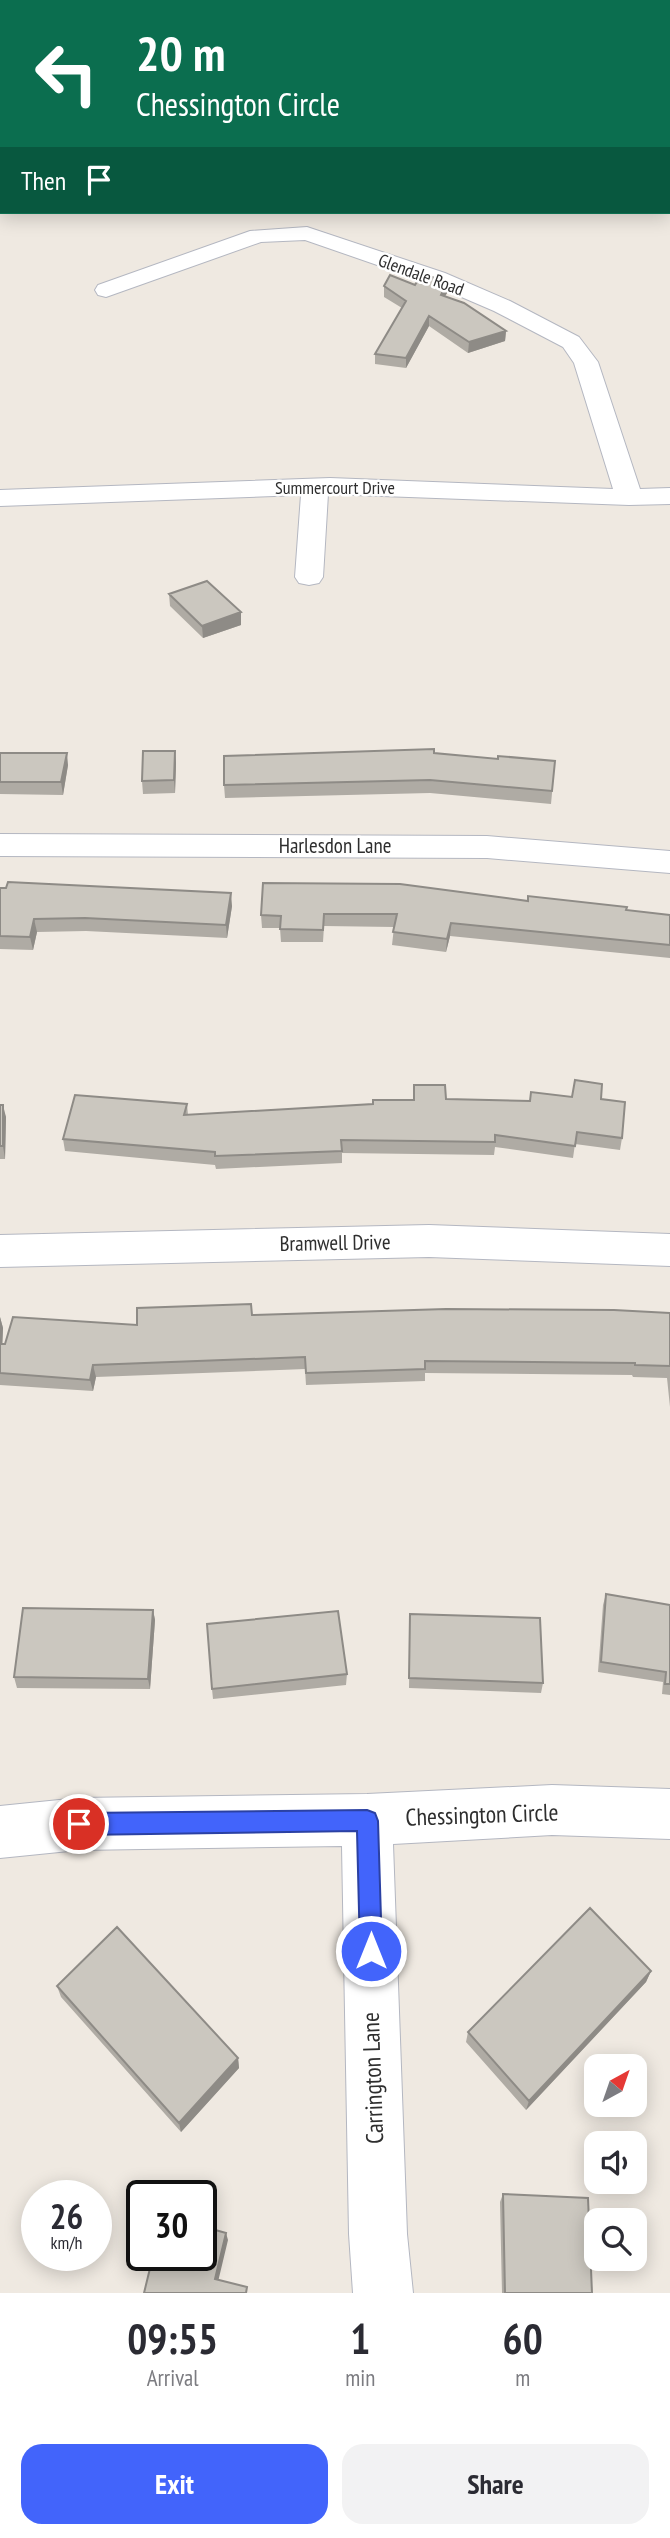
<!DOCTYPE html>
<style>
body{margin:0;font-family:"PT Sans Narrow",sans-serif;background:#f2f2f3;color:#2b2b33;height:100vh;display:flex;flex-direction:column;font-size:26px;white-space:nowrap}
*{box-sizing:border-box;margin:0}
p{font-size:23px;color:#7c7c81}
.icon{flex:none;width:38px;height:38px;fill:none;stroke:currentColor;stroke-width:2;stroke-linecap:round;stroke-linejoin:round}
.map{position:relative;height:2293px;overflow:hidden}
.details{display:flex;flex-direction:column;background:#fff;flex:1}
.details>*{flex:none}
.hud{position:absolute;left:0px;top:0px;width:670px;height:214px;box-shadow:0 4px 18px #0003;background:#0b6e4f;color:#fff;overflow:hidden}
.needle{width:46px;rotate:40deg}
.buttons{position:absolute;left:584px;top:2054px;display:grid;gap:14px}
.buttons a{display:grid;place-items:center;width:63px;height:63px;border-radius:14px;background:#fff;box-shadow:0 4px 18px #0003;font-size:35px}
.speed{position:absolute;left:21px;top:2180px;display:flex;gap:14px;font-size:35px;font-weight:700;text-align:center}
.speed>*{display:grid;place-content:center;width:91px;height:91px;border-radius:50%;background:#fff;box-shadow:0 4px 18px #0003;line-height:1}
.speed small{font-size:18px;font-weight:400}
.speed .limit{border:4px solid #111;border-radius:10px;background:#fff;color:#111}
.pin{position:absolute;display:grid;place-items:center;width:60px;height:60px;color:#fff;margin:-30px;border:4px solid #fff;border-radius:50%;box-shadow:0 2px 7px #0007}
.me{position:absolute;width:77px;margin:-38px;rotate:0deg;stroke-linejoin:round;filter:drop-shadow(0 0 5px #0008)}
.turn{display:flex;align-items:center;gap:24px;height:147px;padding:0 21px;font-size:32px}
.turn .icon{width:91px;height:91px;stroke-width:2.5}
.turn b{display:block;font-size:49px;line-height:60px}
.then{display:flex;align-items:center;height:66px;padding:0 21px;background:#0003;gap:14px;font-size:26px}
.eta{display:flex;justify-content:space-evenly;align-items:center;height:119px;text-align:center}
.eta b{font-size:42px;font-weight:600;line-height:49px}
.primary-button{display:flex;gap:14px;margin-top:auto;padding:14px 21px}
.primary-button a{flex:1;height:80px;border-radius:21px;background:#4264fb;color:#fff;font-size:28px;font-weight:600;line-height:80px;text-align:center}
.primary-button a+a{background:#f2f2f3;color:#2b2b33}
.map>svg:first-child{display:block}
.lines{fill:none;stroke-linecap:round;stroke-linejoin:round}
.minor-casing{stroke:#b4b7c1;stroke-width:2}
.minor{fill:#fff;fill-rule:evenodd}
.wall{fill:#afaba4}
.shaded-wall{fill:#8e8b86}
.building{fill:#cbc7bf;stroke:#8e8b86;stroke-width:2}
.route{fill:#4264fb;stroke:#2b41a3;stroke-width:2}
.labels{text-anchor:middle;stroke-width:5;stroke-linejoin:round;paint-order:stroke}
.far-street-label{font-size:18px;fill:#2e2e2e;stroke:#fff}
.street-label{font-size:21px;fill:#2e2e2e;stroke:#fff}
.near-street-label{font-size:24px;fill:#2e2e2e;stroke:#fff}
</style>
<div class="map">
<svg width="670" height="2293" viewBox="0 0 670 2293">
<rect width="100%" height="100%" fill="#efe9e1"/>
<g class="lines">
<defs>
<path id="minor" d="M368 0H386L367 2Z
M0 60H2V70H0Z
M668 71H670V83H668Z
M668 194H670V206H668Z
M307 227 445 273 510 301 579 337 598 362 640 489 670 488V504L629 505 328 494 323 577 319 583 309 585 299 583 295 577 301 495 0 506V490L330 478 613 489 574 363 563 347 494 311 429 283 305 240 261 242 106 297 98 295 95 290 98 285 250 231Z
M0 834 487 836 670 851V873L487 858 0 856Z
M429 1225 670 1234V1266L429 1257 0 1267V1235Z
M552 1785 670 1789V1839L552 1835 393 1844 407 2234 413 2293H353L349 2234 342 1846 79 1850 0 1858V1806L79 1798 367 1794Z"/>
</defs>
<use href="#minor" class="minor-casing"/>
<use href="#minor" class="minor"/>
</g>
<path class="wall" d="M396 0H440L438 2H397Z
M511 0H605V2H508Z
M415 285 447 293 445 296 506 331 505 341 468 353 429 326 406 368 375 364V354L402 308 384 297V286Z
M169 594 241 625 203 638 170 606Z
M175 751 176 763 175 793 143 794 142 781Z
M0 753 68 765 63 795 0 794Z
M434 753 498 759 555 761 551 804 430 793 225 798 224 785Z
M0 888 232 906 227 938 86 931 37 932 33 950 0 949Z
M528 901 670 915V958L450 936 446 952 392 945 394 927 324 926 323 942H281L280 928H262L261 915Z
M414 1085 446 1099 530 1101 572 1097 601 1099 622 1138 620 1150 575 1144 573 1158 495 1147 494 1155 342 1153V1163L216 1169 215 1165 65 1151 63 1139 187 1104 188 1115 373 1104 413 1100Z
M0 1105 6 1117 5 1159H0Z
M670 1313V1407L667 1378 633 1377 632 1375 425 1373V1381L306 1385 305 1369 96 1377 93 1391 0 1385V1317L3 1328 2 1344H5L137 1325 252 1315Z
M606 1594 670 1605V1695L662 1694 663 1682 598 1672 603 1605Z
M153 1610 155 1620 150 1689 17 1688 14 1677Z
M410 1614 543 1683 541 1693 409 1688Z
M347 1674 346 1685 213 1699 212 1689Z
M651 1971 646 1982 526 2110 466 2042 468 2032Z
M57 1986 238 2058 239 2068 181 2132 61 1997Z
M503 2194 592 2293H502L500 2202Z"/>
<path class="shaded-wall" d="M71 0H84L81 2H68Z
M447 283V293L440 305 441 295Z
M429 316V326L406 368V358Z
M506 331 505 341 468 353 469 342Z
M241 612V625L203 638 202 626Z
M175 751 176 763 175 793 174 780Z
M67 753 68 765 63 795 61 782Z
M231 893 232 906 227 938 226 925Z
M34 919 37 932 33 950 30 937Z
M451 923 450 936 446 952 447 939Z
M3 1105 6 1117 5 1159 3 1146Z
M0 1317 3 1328 2 1355 0 1346Z
M93 1365 96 1377 93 1391 90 1380Z
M153 1610 155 1620 150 1689 148 1679Z
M651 1971 646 1982 526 2110 529 2101Z
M238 2058 239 2068 181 2132 179 2123Z
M226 2233 228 2240 217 2286 215 2279Z"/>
<path class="building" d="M2 0H71L68 2H2V6H0V1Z
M403 0H433L431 2Z
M511 0H578L577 2H508Z
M656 0H670V40L668 42V2H655Z
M668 82H670V119L668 120Z
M668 134H670V151H668Z
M422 273 447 283 441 295 464 303 506 331 469 342 429 316 406 358 375 354 406 301 384 286 390 275 415 285Z
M207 581 241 612 202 626 169 594Z
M434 749V753L498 759V756L555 761 552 791 430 780 224 785V756Z
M143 751H175L174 780 142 781Z
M0 753H67L61 782H0Z
M8 882 231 893 226 925 85 918 34 919 30 937 0 936V888H6Z
M263 883 400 884 528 901V896L627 907 626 910 670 915V945L451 923 447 939 393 932 397 914H324L323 930 280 929 281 916 261 915Z
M575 1080 602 1084 601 1099 625 1102 622 1138 577 1132 575 1146 495 1135V1142L341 1140 342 1151 215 1156V1152L63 1139 75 1095 187 1104 184 1115 373 1104V1100H414V1085H445L446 1099 530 1101 531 1092 572 1097Z
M0 1105H3V1146H0Z
M251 1304 252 1315 446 1309 614 1310 670 1313V1366L635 1365V1363L425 1361V1369L306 1373 305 1357 93 1365 90 1380 0 1373V1344H5L13 1317 137 1325V1308Z
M606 1594 670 1605V1684H665L666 1672 601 1662Z
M23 1608 153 1610 148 1679 14 1677Z
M338 1611 347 1674 212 1689 207 1624Z
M410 1614 540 1618 543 1683 409 1678Z
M590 1908 651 1971 529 2101 468 2032Z
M117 1927 238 2058 179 2123 57 1986Z
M503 2194 588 2198 592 2293H505Z
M201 2226 226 2233 215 2279 247 2287 246 2293H144L153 2256H201Z"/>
<path class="route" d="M367 1810 375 1813 378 1821 382 1951 379 1958 371 1962 363 1958 360 1951 357 1831 79 1835 71 1832 68 1824 71 1817 79 1813Z"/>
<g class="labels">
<g class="far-street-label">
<text transform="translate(421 275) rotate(20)" y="6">Glendale Road</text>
<text x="335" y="494">Summercourt Drive</text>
</g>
<g class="street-label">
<text x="335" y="853">Harlesdon Lane</text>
<text transform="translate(335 1243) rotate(-1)" y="7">Bramwell Drive</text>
</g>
<g class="near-street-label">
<text transform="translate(482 1815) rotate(-2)" y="8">Chessington Circle</text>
<text transform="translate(373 2078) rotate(-92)" y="8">Carrington Lane</text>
</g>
</g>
</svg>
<div class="buttons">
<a><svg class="needle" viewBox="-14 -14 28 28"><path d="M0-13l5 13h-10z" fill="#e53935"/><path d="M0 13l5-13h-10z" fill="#7c7c81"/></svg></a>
<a><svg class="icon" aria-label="sound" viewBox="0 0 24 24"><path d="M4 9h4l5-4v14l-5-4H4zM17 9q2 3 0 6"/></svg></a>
<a><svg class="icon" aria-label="search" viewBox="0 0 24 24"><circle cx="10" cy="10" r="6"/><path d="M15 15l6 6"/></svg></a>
</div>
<div class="speed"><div>26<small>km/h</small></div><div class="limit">30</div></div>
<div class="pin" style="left:79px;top:1824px;background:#d93025"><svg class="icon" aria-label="arrive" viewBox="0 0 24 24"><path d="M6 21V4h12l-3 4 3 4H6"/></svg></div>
<svg class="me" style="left:371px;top:1951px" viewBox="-20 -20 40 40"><circle r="17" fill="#4264fb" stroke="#fff" stroke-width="3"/><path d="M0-11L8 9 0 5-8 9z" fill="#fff"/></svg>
<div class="hud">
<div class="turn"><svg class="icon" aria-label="left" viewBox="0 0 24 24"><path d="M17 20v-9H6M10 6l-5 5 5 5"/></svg><div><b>20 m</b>Chessington Circle</div></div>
<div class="then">Then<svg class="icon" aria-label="arrive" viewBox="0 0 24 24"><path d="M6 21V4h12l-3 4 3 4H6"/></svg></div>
</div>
</div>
<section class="details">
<div class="eta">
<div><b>09:55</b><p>Arrival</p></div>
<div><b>1</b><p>min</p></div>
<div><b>60</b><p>m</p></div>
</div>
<div class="primary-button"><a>Exit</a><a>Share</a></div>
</section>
